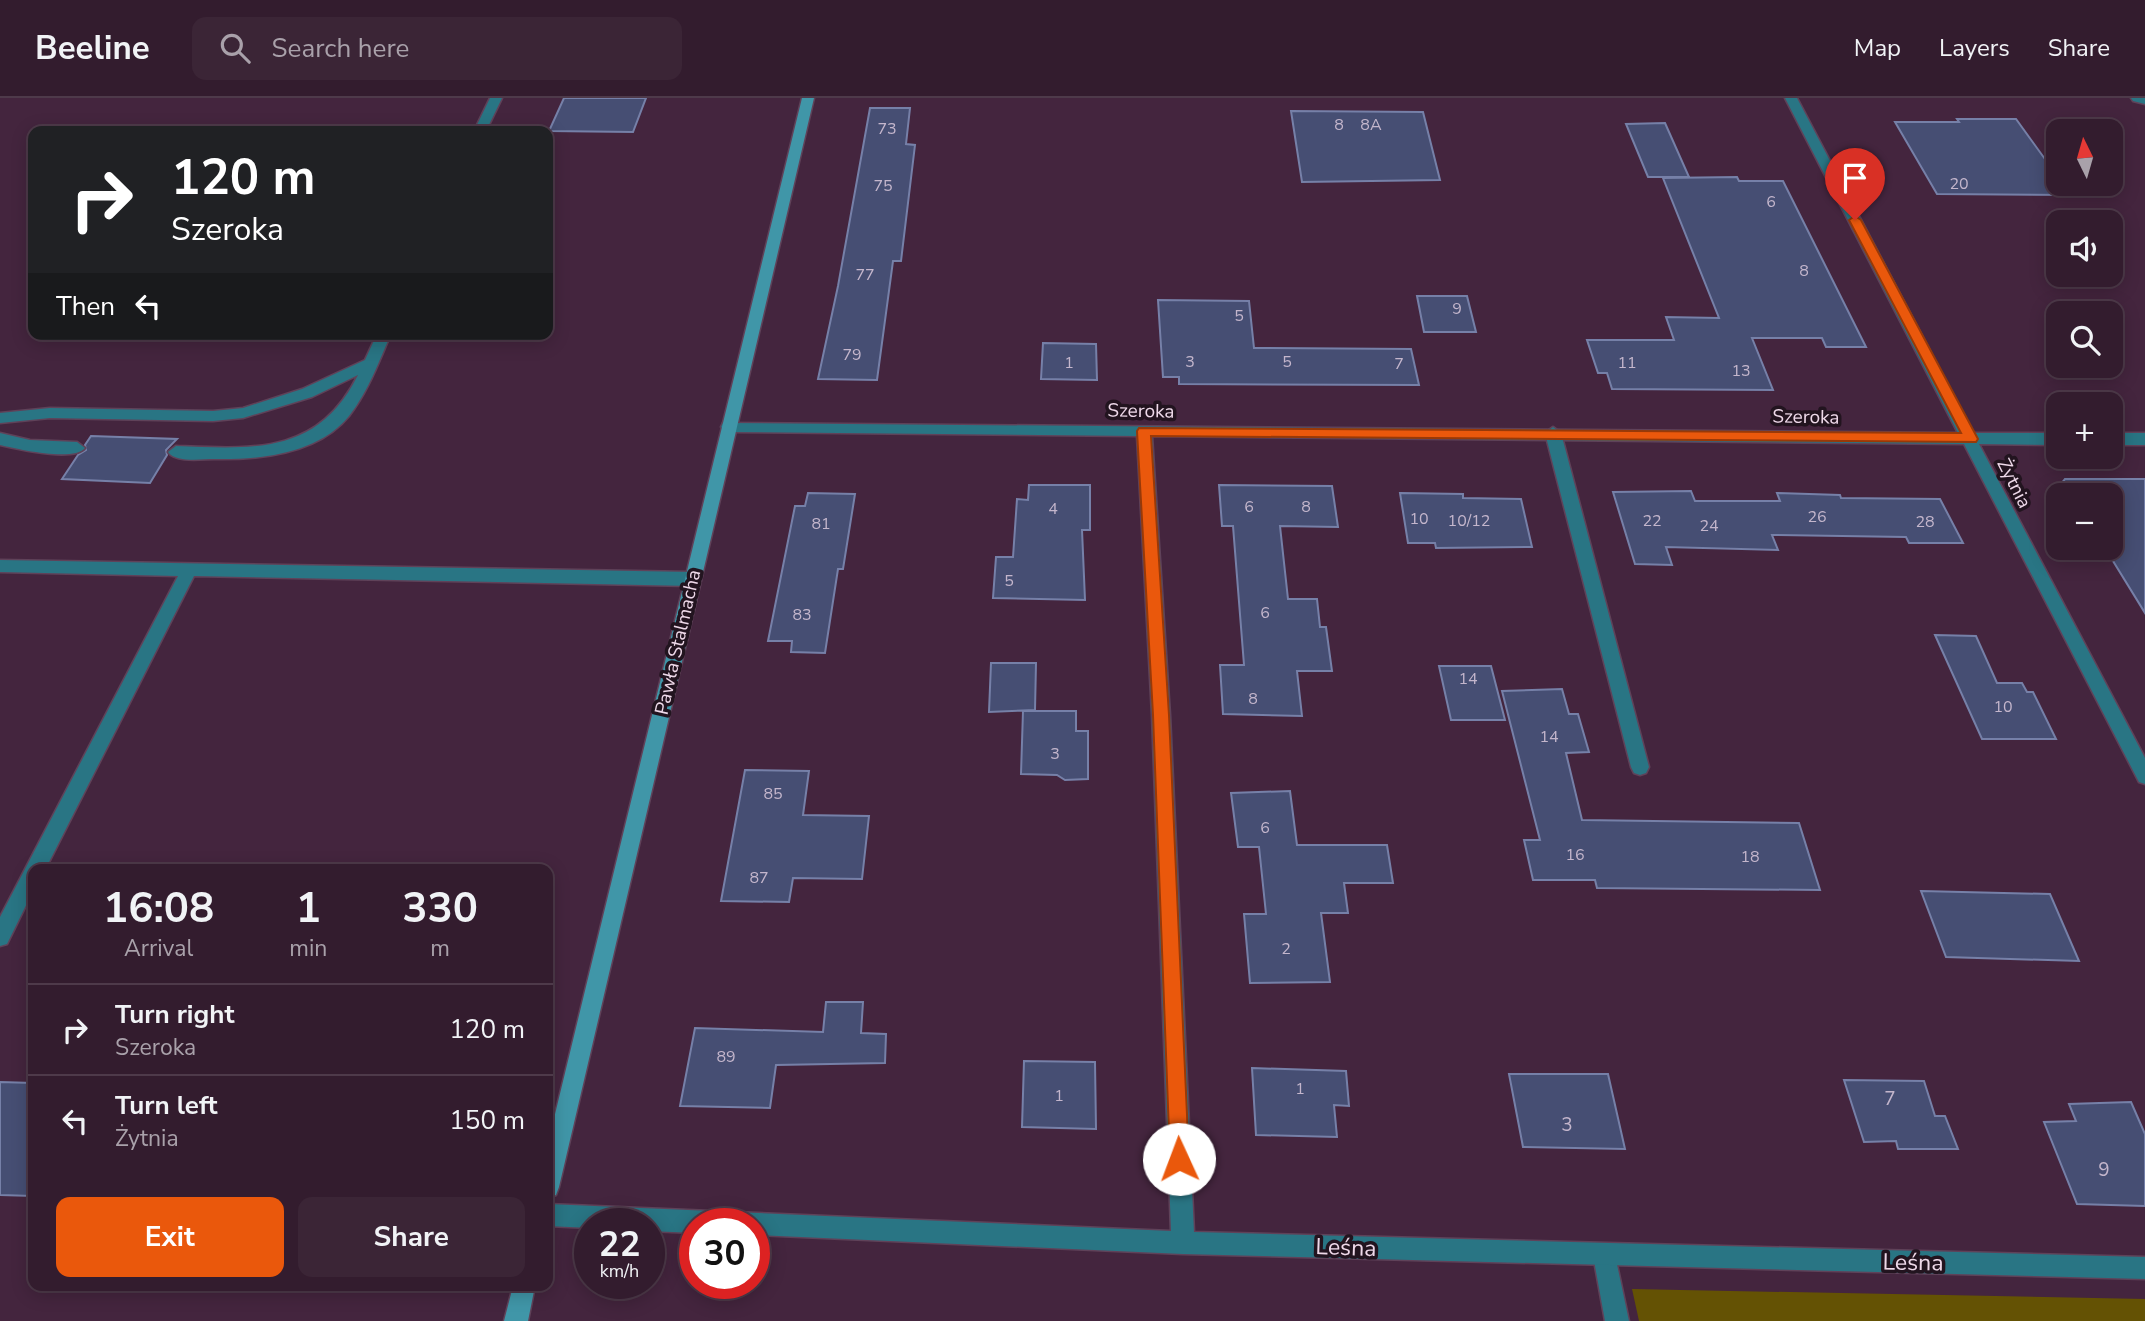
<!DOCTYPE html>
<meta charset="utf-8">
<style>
body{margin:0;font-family:"Nunito Sans",sans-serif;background:#3b2536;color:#f1f3f6;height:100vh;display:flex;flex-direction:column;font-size:26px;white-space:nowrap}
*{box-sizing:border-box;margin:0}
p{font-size:23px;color:#a9a1aa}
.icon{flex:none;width:38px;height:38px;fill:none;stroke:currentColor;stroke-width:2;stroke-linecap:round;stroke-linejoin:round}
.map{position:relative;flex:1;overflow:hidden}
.sheet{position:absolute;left:28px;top:766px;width:525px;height:427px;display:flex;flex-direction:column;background:#331c2e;border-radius:14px;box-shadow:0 4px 18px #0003,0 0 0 2px #4e3a4a}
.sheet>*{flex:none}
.hud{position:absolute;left:28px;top:28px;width:525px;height:214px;border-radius:14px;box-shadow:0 4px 18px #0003,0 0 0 2px #4e3a4a;background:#202124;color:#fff;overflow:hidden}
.needle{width:46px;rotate:355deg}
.buttons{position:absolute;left:2046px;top:21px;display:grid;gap:14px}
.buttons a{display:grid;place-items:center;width:77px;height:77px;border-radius:14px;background:#331c2e;box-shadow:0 4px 18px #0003,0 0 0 2px #4e3a4a;font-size:35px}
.speed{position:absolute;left:574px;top:1110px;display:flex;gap:14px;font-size:35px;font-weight:700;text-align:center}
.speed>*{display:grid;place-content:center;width:91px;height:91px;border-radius:50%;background:#331c2e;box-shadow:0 4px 18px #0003,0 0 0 2px #4e3a4a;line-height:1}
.speed small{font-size:18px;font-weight:400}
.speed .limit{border:10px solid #d22;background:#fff;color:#111}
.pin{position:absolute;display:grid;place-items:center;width:60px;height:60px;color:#fff;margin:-72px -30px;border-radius:50% 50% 50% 0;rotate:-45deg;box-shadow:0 0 7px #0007}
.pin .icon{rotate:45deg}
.me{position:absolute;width:77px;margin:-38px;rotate:358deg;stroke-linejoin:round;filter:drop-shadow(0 0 5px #0008)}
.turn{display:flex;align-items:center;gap:24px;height:147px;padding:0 28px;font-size:32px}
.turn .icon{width:91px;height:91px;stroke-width:2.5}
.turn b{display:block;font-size:49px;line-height:60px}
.then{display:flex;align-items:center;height:66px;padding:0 28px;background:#0003;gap:14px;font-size:26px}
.eta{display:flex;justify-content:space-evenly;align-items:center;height:119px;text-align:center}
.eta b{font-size:42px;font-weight:700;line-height:49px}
.action{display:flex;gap:14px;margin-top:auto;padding:14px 28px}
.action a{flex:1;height:80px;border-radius:14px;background:#ea580c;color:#fff;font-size:28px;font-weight:700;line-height:80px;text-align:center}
.action a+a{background:#3b2536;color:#f1f3f6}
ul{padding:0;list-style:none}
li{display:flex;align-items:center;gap:21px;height:91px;padding:0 28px;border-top:2px solid #4e3a4a}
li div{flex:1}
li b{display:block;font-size:26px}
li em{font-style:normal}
header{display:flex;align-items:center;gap:42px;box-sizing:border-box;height:98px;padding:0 35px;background:#331c2e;border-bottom:2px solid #4e3a4a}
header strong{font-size:33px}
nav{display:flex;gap:38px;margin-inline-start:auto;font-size:24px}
.search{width:490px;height:63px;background:#3b2536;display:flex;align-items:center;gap:18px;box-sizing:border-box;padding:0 24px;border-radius:14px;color:#a9a1aa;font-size:26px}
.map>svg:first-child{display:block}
.green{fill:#645204}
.building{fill:#464e73;stroke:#7680a8;stroke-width:2}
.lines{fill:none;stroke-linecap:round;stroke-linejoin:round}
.lane-casing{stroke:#5f4259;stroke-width:3}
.street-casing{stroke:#5f4259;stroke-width:3}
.secondary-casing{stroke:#5f4259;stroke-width:3}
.lane{fill:#297584;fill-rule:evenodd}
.street{fill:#297584;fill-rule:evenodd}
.secondary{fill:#4096a8;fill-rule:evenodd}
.route{fill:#ea580c;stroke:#983908;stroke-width:2}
.labels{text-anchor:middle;stroke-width:7;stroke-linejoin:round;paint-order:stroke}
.number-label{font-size:16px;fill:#c4b6cc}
.street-label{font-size:19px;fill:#eed9e9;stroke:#22141f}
.near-number-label{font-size:19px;fill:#c4b6cc}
.near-street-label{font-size:23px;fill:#eed9e9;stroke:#22141f}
</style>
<header>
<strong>Beeline</strong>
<div class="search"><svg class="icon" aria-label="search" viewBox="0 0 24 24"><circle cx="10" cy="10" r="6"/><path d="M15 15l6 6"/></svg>Search here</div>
<nav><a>Map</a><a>Layers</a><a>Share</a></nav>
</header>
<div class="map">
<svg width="2145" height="1223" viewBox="0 0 2145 1223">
<rect width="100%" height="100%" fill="#44253e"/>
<path class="green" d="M1632 1191 2145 1201V1223H1639Z"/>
<path class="building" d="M564 0H646L633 34 549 33Z
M870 10H910L906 46 915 47 901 163H893L877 282 818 281 838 188Z
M1291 13 1423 14 1440 82 1302 84Z
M1957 21H2016L2058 79V86H2063L2072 97 1937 96 1895 24H1959Z
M1665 25 1689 79H1648L1626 26Z
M1737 79 1739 83H1783L1866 249H1826L1822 240H1752L1773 292 1612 291 1607 275H1598L1587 242H1674L1666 219 1719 220 1663 80Z
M1417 198H1467L1476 234H1424Z
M1158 202 1249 203 1254 250 1411 251 1419 287 1179 286V279H1163Z
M1043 245 1096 246 1097 282 1041 281Z
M91 338 177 341 166 352 167 357 150 385 62 381 78 357 86 352 85 347Z
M2065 381H2145V515L2105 450H2110V397H2058V410L2046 404Z
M1029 387H1090V432H1082L1085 502 993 500 996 459H1013L1017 401 1028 402Z
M1219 387 1332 388 1338 429 1280 428 1288 501H1317L1320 529H1326L1332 573H1297L1302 618 1223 616 1220 567H1244L1233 428H1222Z
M1691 393 1695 403H1780L1777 395 1840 397 1841 400 1940 401 1963 445H1909L1906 439 1772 437 1778 452 1666 449 1672 467 1635 466 1613 394Z
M808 395 855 396 843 471H838L825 555 791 554 792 543H768L795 408H805Z
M1400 395 1463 396V400L1521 401 1532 449 1436 450 1435 445H1408Z
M1935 537 1976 538 1997 585H2022L2027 594H2033L2056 641H1982Z
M991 565H1036L1035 612 989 614Z
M1439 568H1491L1505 622H1451Z
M1562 591 1569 616H1578L1589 654 1566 655 1582 722 1799 725 1820 792 1597 790 1595 782H1533L1524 742H1540L1502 593Z
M1023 613H1076V633H1088V681L1065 682 1057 677 1021 676Z
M745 672 809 673 803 717 869 718 862 781 793 780 789 804 721 803Z
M1290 693 1297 747H1387L1393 785H1344L1348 815H1321L1330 884 1250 885 1244 816H1266L1259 749H1238L1231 695Z
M1921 793 2050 796 2079 863 1946 859Z
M826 904H863L861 935 886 936 885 965 776 967 770 1010 680 1008 695 930 823 934Z
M1024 963 1095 964 1096 1031 1022 1029Z
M1252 970 1346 973 1349 1008 1334 1007 1337 1039 1256 1037Z
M1509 976H1608L1625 1051 1523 1049Z
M1844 982 1924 983 1935 1018H1945L1958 1051H1898L1896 1043 1864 1044Z
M0 984 33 985V1098L0 1097Z
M2131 1004 2145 1036V1108L2077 1106 2044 1024 2076 1023 2069 1006Z"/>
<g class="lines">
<defs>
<path id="lane" d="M490 0H502L486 33H474Z
M377 236H391C379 263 368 294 349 318 318 356 260 362 214 361 202 361 176 365 168 354L176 348C254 351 318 357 358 277L312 299 243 320 213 323 50 320 0 325V315L50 310 213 313 243 310 302 291 365 262Z
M1553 329 1561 335 1649 669 1646 675 1640 677 1634 675 1631 669 1545 335Z
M0 335 30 342 77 344 85 350C74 364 17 351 0 347Z
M0 462 692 474 698 476 700 481 698 486 692 488 194 478 45 772H33V793L7 846 0 848V819L178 478 0 474Z
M1604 1146 1612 1149 1615 1157 1629 1223H1605L1593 1157 1596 1149Z"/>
<path id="street" d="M1785 0H1797L1973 335H2058V347L1979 346 2145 660V686L2139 684 1964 346 1152 338 1170 617 1194 1134 2145 1159V1181L1183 1156 754 1137V1125H695V1135L649 1133V1125H590V1130L548 1128V1106L1171 1133 1152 617 1137 338 728 334 721 329 723 325 1958 335Z
M2131 0H2145V6L2133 3Z
M2110 335H2145V347H2110Z"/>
<path id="secondary" d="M802 0H814L559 1089 556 1097 548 1100V1045Z
M513 1188H535L528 1223H504Z"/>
</defs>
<use href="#lane" class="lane-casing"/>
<use href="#street" class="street-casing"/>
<use href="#secondary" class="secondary-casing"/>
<use href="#lane" class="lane"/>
<use href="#street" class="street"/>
<use href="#secondary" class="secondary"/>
</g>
<path class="route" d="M1855 118 1861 122 1978 341 1976 344 1151 338 1169 617 1189 1061 1186 1068 1179 1071 1172 1068 1170 1061 1153 617 1137 333 1139 330 1961 335 1849 122Z"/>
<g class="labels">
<g class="number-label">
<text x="1339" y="32">8</text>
<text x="1371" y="32">8A</text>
<text x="887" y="36">73</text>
<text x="1959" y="91">20</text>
<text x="883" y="93">75</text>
<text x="1771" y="109">6</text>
<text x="1804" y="178">8</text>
<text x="865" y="182">77</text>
<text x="1457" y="216">9</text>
<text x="1239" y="223">5</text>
<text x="852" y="262">79</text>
<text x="1190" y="269">3</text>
<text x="1287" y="269">5</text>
<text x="1069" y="270">1</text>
<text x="1627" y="270">11</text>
<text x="1399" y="271">7</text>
<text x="1741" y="278">13</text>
<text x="1249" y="414">6</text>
<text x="1306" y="414">8</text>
<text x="1053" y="416">4</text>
<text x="1817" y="424">26</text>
<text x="1419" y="426">10</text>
<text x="1469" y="428">10/12</text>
<text x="1652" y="428">22</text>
<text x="1925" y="429">28</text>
<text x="821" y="431">81</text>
<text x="1709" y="433">24</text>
<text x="1009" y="488">5</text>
<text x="1265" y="520">6</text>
<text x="802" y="522">83</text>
<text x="1468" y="586">14</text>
<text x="1253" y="606">8</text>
<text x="2003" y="614">10</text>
<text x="1549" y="644">14</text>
<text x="1055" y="661">3</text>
<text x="773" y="701">85</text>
<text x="1265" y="735">6</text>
<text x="1575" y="762">16</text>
<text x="1750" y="764">18</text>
<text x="759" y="785">87</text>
<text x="1286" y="856">2</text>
<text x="726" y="964">89</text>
<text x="1300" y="996">1</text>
<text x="1059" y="1003">1</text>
</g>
<g class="street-label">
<text transform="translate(1141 312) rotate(1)" y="7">Szeroka</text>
<text transform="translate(1806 318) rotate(1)" y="7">Szeroka</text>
<text transform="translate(2015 385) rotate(63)" y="7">Żytnia</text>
<text transform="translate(677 544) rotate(-77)" y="7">Pawła Stalmacha</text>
</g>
<g class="near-number-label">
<text x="1890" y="1007">7</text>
<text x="1567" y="1033">3</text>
<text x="2104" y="1078">9</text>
</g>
<g class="near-street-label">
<text transform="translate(1346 1149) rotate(2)" y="8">Leśna</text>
<text transform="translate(1913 1164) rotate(1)" y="8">Leśna</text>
</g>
</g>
</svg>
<div class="buttons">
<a><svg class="needle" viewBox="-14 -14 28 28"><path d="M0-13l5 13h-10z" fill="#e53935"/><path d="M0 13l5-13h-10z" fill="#a9a1aa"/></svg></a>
<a><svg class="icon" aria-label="sound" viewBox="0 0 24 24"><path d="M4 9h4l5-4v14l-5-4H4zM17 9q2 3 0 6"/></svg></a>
<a><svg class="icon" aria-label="search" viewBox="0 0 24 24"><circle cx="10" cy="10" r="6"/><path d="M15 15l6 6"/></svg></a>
<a>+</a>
<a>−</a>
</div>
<div class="speed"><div>22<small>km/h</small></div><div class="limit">30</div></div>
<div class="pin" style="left:1855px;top:122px;background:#d93025"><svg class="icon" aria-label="arrive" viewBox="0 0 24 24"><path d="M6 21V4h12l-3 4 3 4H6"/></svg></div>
<svg class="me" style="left:1179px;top:1061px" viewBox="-20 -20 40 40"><circle r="19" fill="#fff"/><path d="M0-13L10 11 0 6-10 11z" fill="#ea580c"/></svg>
<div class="hud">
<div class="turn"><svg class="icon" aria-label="right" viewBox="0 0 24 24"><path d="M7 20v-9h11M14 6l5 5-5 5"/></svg><div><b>120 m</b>Szeroka</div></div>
<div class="then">Then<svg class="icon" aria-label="left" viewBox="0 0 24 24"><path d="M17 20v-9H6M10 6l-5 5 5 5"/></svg></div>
</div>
<section class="sheet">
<div class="eta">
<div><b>16:08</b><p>Arrival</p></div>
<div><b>1</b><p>min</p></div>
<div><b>330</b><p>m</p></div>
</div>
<ul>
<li><svg class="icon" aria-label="right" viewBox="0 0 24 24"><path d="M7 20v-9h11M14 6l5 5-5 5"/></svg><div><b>Turn right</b><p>Szeroka</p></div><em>120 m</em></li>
<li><svg class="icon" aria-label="left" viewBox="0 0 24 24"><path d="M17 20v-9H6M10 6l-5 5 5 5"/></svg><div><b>Turn left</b><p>Żytnia</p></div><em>150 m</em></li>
</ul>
<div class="action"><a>Exit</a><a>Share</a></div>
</section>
</div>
